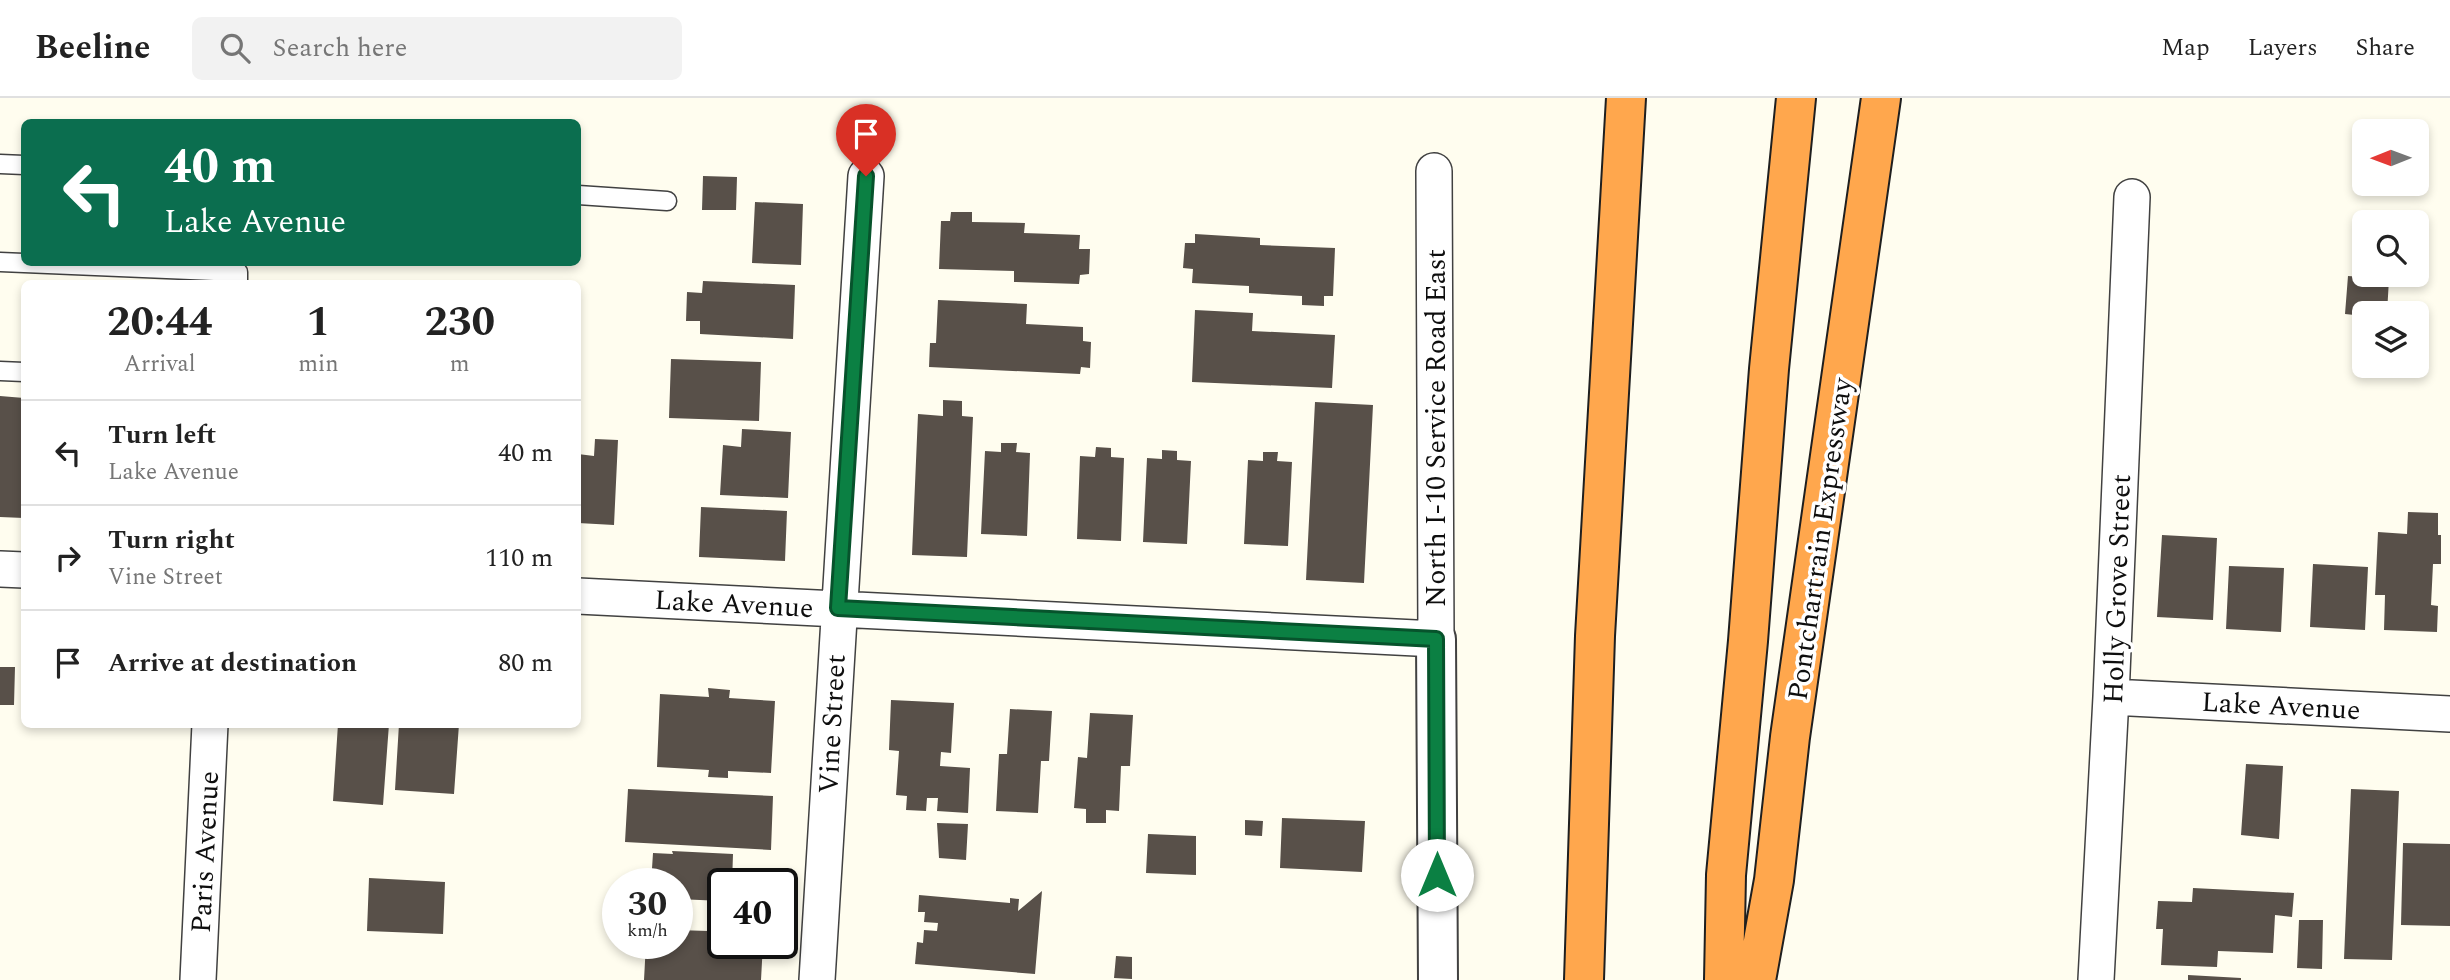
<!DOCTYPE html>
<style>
body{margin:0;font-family:Spectral,serif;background:#f2f2f2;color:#222;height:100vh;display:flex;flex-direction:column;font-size:26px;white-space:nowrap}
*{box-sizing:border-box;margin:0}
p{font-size:23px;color:#767676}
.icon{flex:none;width:38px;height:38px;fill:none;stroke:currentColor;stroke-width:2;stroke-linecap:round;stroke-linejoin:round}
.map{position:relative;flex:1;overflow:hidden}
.panel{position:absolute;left:21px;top:182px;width:560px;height:448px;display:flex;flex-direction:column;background:#fff;border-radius:10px;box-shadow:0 4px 10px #0003}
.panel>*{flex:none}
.top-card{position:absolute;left:21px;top:21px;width:560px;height:147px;border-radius:10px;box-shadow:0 4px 10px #0003;background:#0b6e4f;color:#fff;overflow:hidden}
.needle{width:46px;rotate:269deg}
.tools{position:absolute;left:2352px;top:21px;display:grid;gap:14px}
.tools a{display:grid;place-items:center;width:77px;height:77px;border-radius:10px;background:#fff;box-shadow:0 4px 10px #0003;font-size:35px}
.speed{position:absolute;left:602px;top:770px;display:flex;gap:14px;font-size:35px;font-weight:700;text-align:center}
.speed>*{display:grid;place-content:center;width:91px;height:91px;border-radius:50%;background:#fff;box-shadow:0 4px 10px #0003;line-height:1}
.speed small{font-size:18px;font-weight:400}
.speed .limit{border:4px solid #111;border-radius:10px;background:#fff;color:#111}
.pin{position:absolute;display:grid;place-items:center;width:60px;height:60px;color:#fff;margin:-72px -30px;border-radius:50% 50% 50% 0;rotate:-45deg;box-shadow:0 0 7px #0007}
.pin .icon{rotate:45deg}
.me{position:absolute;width:77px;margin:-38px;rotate:0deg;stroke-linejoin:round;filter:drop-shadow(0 0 5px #0008)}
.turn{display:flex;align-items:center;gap:24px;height:147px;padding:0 28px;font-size:32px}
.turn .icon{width:91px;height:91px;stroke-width:2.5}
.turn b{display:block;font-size:49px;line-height:60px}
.eta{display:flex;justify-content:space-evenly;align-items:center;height:119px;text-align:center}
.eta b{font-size:42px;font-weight:700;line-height:49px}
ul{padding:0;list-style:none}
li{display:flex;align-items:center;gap:21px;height:105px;padding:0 28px;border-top:2px solid #e0e0e0}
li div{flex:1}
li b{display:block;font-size:26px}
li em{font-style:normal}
header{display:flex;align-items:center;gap:42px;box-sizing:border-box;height:98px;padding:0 35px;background:#fff;border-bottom:2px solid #e0e0e0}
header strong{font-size:33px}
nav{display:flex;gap:38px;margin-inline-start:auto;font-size:24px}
.search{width:490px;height:63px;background:#f2f2f2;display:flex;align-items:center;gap:18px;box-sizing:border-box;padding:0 24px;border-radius:10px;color:#767676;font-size:26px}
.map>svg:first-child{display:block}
.building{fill:#585049}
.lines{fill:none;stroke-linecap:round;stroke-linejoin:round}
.service-casing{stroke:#414141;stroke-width:21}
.minor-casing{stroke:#414141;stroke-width:38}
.tertiary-casing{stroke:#414141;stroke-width:42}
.motorway-casing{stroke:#1f1f1f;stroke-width:42}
.service{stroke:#fff;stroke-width:18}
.minor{stroke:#fff;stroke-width:35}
.tertiary{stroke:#fff;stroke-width:38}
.motorway{stroke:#ffa74d;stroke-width:38}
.route-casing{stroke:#07532c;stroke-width:18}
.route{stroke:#0b8043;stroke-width:12}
.labels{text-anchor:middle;stroke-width:7;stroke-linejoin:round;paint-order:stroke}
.street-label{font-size:28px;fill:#0e0e0e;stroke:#fff}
</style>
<header>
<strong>Beeline</strong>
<div class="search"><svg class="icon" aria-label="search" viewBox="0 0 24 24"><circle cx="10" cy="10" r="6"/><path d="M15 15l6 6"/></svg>Search here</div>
<nav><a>Map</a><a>Layers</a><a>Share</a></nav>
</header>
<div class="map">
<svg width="2450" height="882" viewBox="0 0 2450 882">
<rect width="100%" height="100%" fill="#fffdef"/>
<path class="building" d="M703 78 737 79 736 112H702Z
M755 104 803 106 801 167 752 165Z
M951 114H972V124L1025 125 1024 135 1080 137 1079 151H1090L1089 176 1080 177 1079 186 1014 184V173L939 171 941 123H950Z
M1195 136 1260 140V147L1335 150 1333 198H1324V208L1302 207V198L1249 195V188L1192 185 1193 171 1183 170 1185 145H1195Z
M2348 178 2389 181 2387 215H2364V218L2345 216Z
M703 183 795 187 793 241 700 236V223H686L687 194 702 195Z
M938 202 1027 206 1026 226 1083 229V243L1091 244 1090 270 1081 269 1080 276 929 269 930 245H936Z
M1195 212 1253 215 1252 233 1335 237 1332 290 1192 284Z
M671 261 761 264 759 323 669 320Z
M0 298 24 300V420L0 419Z
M943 302 962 303V318L973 319 967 459 912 457 918 316 943 318Z
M1315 304 1373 307 1364 485 1306 482Z
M742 331 791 334 788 400 720 397 723 347 741 349Z
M595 341 618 342 614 427 578 425V356L594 358Z
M1001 345H1017L1016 354 1030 355 1027 438 981 436 985 353 1001 354Z
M1096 349 1111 350V359L1124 360 1121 443 1077 441 1080 358 1095 359Z
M1162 352 1177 353V362L1191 363 1187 446 1143 444 1147 360 1162 361Z
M1263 354H1278L1277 363 1292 364 1288 448 1244 446 1248 362 1263 363Z
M701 409 787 413 785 463 699 459Z
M2408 414 2438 415V437H2441V466H2433L2431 507 2438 508 2437 534 2384 532 2385 497H2375L2378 434 2407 436Z
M2162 437 2217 440 2213 522 2157 519Z
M2313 466 2368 469 2365 532 2310 529Z
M2229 468 2284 470 2281 534 2226 531Z
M0 569H15L14 607H0Z
M708 590 730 592 729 600 775 603 771 675 728 673V680L708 679 709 672 657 669 660 596 709 599Z
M891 602 954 605 951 655 941 654 940 668 970 670 968 715 937 713 938 700H927L926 713 906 712 907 698 896 697 899 653 889 652Z
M1010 611 1052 613 1049 663H1041L1038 715 996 713 999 656H1007Z
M1090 615 1133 617 1130 668H1121L1119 713 1106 712V725H1086V711L1074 710 1078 659 1087 660Z
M338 626H389L383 707 333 703Z
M399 626H459L454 696 395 692Z
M2246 666 2283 668 2279 741 2241 737Z
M628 691 773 698 771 752 625 744Z
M2351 691 2399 693 2392 862 2344 861Z
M1282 720 1365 723 1362 774 1280 770Z
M1245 722 1263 723 1262 738 1245 737Z
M937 725 968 726 966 762 939 760Z
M1148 736 1196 738V777L1146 775Z
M2403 745 2450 746V828L2401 827Z
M672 753 733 756 732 786H723V803L677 801V786H651L653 755 673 756Z
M369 780 445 784 443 836 367 833Z
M2193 790 2294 795 2292 819 2275 817 2273 855 2218 853 2217 869 2161 867 2163 831H2156L2158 803 2192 804Z
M1042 793 1035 876 915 866 917 844 923 845 924 832 937 833 938 825 924 824 925 814H918L919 797 1010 805V800L1019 801 1018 813Z
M709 821 723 822V845H763L761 882H644L646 845H677V832L708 833Z
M2299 822H2323L2322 871 2297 870Z
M1116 858 1132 859V881L1114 880Z
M2188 877 2241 880V882H2188Z"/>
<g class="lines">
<defs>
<path id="service" d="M0 66 24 67
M578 97 667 103
M0 164 238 174V186
M0 273 24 274"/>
<path id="minor" d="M0 471 24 472
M578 498 1436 541 1434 73
M2111 599 2450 616
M198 882 210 626
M817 882 866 78
M2096 882 2111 599 2132 99"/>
<path id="tertiary" d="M1436 541 1438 882"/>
<path id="motorway" d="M1584 882 1595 538 1626 0
M1724 882 1726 777 1748 543 1769 271 1796 0
M1756 882 1774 782 1790 639 1881 0"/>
</defs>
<use href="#service" class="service-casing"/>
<use href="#minor" class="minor-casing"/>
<use href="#tertiary" class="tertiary-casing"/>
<use href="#motorway" class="motorway-casing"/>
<use href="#service" class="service"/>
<use href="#minor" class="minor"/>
<use href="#tertiary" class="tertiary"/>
<use href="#motorway" class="motorway"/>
</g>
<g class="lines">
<defs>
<path id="route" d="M866 78 838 510 1436 541 1437 777"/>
</defs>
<use href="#route" class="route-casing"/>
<use href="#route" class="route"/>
</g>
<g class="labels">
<g class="street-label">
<text transform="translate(1435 330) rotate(-90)" y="10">North I-10 Service Road East</text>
<text transform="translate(1819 441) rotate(-82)" y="10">Pontchartrain Expressway</text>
<text transform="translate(2116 491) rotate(-88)" y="10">Holly Grove Street</text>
<text transform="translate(734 505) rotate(3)" y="10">Lake Avenue</text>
<text transform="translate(2281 607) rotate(3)" y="10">Lake Avenue</text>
<text transform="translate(831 626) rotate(-87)" y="10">Vine Street</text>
<text transform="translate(204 754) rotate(-87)" y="10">Paris Avenue</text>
</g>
</g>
</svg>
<div class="tools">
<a><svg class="needle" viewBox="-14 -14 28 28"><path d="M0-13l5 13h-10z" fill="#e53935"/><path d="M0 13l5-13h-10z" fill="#767676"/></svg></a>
<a><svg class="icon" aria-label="search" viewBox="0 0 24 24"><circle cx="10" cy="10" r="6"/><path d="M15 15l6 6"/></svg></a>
<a><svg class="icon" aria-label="layers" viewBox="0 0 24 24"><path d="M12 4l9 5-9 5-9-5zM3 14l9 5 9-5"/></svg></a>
</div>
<div class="speed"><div>30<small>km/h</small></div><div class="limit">40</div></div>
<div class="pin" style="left:866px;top:78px;background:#d93025"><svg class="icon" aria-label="arrive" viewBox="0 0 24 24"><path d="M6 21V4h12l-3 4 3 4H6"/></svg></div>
<svg class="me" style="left:1437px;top:777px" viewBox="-20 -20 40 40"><circle r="19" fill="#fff"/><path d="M0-13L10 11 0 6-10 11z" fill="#0b8043"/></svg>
<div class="top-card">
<div class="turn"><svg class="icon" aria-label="left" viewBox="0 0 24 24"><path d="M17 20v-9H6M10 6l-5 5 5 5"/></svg><div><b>40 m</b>Lake Avenue</div></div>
</div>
<section class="panel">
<div class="eta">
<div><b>20:44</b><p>Arrival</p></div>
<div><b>1</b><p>min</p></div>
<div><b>230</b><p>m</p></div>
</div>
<ul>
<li><svg class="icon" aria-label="left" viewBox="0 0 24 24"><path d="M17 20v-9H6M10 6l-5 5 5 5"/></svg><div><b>Turn left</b><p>Lake Avenue</p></div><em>40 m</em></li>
<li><svg class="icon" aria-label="right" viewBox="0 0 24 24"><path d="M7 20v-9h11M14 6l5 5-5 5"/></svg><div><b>Turn right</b><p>Vine Street</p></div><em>110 m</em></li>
<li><svg class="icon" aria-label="arrive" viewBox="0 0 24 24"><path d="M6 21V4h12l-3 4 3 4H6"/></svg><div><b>Arrive at destination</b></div><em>80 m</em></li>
</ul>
</section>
</div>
